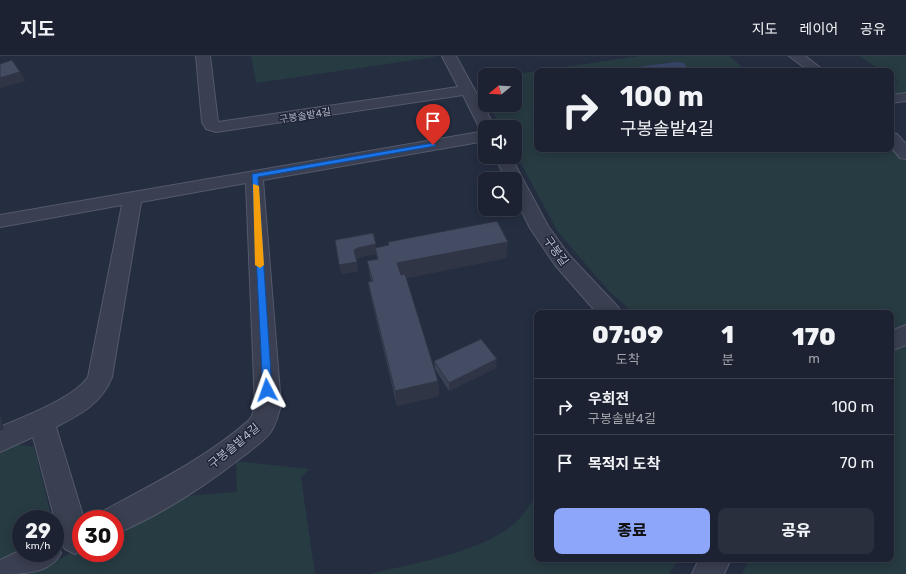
<!DOCTYPE html>
<html lang="ko">
<meta charset="utf-8">
<style>
body{margin:0;font-family:Rubik,"Noto Sans KR",sans-serif;background:#292f3d;color:#f1f3f6;height:100vh;display:flex;flex-direction:column;font-size:15px;white-space:nowrap}
*{box-sizing:border-box;margin:0}
p{font-size:13px;color:#a0a4ab}
.icon{flex:none;width:22px;height:22px;fill:none;stroke:currentColor;stroke-width:2;stroke-linecap:round;stroke-linejoin:round}
.map{position:relative;flex:1;overflow:hidden}
.panel{position:absolute;left:534px;top:254px;width:360px;height:252px;display:flex;flex-direction:column;background:#1c2231;border-radius:8px;box-shadow:0 2px 10px #0003,0 0 0 1px #3a3f4d}
.panel>*{flex:none}
.banner{position:absolute;left:534px;top:12px;width:360px;height:84px;border-radius:8px;box-shadow:0 2px 10px #0003,0 0 0 1px #3a3f4d;background:#1c2231;color:#f1f3f6;overflow:hidden}
.needle{width:26px;rotate:252deg}
.controls{position:absolute;left:478px;top:12px;display:grid;gap:8px}
.controls a{display:grid;place-items:center;width:44px;height:44px;border-radius:8px;background:#1c2231;box-shadow:0 2px 10px #0003,0 0 0 1px #3a3f4d;font-size:20px}
.speed{position:absolute;left:12px;top:454px;display:flex;gap:8px;font-size:20px;font-weight:700;text-align:center}
.speed>*{display:grid;place-content:center;width:52px;height:52px;border-radius:50%;background:#1c2231;box-shadow:0 2px 10px #0003,0 0 0 1px #3a3f4d;line-height:1}
.speed small{font-size:10px;font-weight:400}
.speed .limit{border:6px solid #d22;background:#fff;color:#111}
.pin{position:absolute;display:grid;place-items:center;width:34px;height:34px;color:#fff;margin:-41px -17px;border-radius:50% 50% 50% 0;rotate:-45deg;box-shadow:0 0 4px #0007}
.pin .icon{rotate:45deg}
.me{position:absolute;width:44px;margin:-22px;rotate:356deg;stroke-linejoin:round;filter:drop-shadow(0 0 3px #0008)}
.turn{display:flex;align-items:center;gap:14px;height:84px;padding:0 20px;font-size:18px}
.turn .icon{width:52px;height:52px;stroke-width:2.5}
.turn b{display:block;font-size:28px;line-height:34px}
.eta{display:flex;justify-content:space-evenly;align-items:center;height:68px;text-align:center}
.eta b{font-size:24px;font-weight:800;line-height:28px}
.action{display:flex;gap:8px;margin-top:auto;padding:8px 20px}
.action a{flex:1;height:46px;border-radius:8px;background:#8da6f9;color:#111;font-size:16px;font-weight:800;line-height:46px;text-align:center}
.action a+a{background:#292f3d;color:#f1f3f6}
ul{padding:0;list-style:none}
li{display:flex;align-items:center;gap:12px;height:56px;padding:0 20px;border-top:1px solid #3a3f4d}
li div{flex:1}
li b{display:block;font-size:15px}
li em{font-style:normal}
header{display:flex;align-items:center;gap:24px;box-sizing:border-box;height:56px;padding:0 20px;background:#1c2231;border-bottom:1px solid #3a3f4d}
header strong{font-size:19px}
nav{display:flex;gap:22px;margin-inline-start:auto;font-size:14px}
.map>svg:first-child{display:block}
.green{fill:#273b42}
.water{fill:#394568}
.lines{fill:none;stroke-linecap:round;stroke-linejoin:round}
.minor-casing{stroke:#545a6b;stroke-width:2}
.minor{fill:#3a3f51;fill-rule:evenodd}
.wall{fill:#3a4155}
.shaded-wall{fill:#303545}
.building{fill:#444c63;stroke:#303545}
.route{fill:#1a73e8;stroke:#114b97}
.slow{fill:#f59e0b}
.labels{text-anchor:middle;stroke-width:3;stroke-linejoin:round;paint-order:stroke}
.far-street-label{font-size:10px;fill:#b6bbcb;stroke:#1e2436}
.street-label{font-size:12px;fill:#b6bbcb;stroke:#1e2436}
</style>
<header>
<strong>지도</strong>
<nav><a>지도</a><a>레이어</a><a>공유</a></nav>
</header>
<div class="map">
<svg width="906" height="518" viewBox="0 0 906 518">
<rect width="100%" height="100%" fill="#252d41"/>
<path class="green" d="M251 0H434L435 1 256 27Z
M640 0H729L747 15H679L687 12 676 6 636 11 626 15H537V93H891V85L906 103V269L891 278V257H633L608 234 558 176 515 97V71H501L489 49H515V19H509Z
M859 0H906V38L891 40V26L898 25 891 20V15H883Z
M906 285V518H742L750 503H891V293Z
M17 388 34 391 52 463H21V497L0 509V396Z
M236 405 309 413 301 422 315 518H30L81 492V497H115V475L185 440 237 436Z
M537 438V503H679L669 518H369C414 507 487 496 519 463 526 456 531 446 537 438Z"/>
<path class="water" d="M676 6 684 7 687 12 679 15H626L636 11Z"/>
<g class="lines">
<defs>
<path id="minor" d="M196 0H210L218 66 458 31 442 0H456L495 71H485V85L263 124 281 349C278 359 276 369 270 377 262 387 251 394 242 401 205 430 159 460 115 478V463H101L105 454C153 428 206 402 248 365L252 360 255 349 246 127 141 146 112 321C101 348 81 358 56 371L84 463H81V495L75 498 65 493 60 483 33 381 0 396V371C23 361 74 342 88 321L122 149 0 171V159L485 75 479 71 463 39 216 76 206 73 202 66Z
M789 0H805L822 13 820 15H809Z
M906 37V45L891 47V39Z
M891 76 897 78 906 88V103L900 102 891 91Z
M495 101H511L548 170 569 199 618 251 621 257H597L555 209 530 172 515 141V123H506Z
M906 269V289L891 295V275Z
M55 486 61 497C50 518 24 518 0 518V504L21 494V497H55Z
M699 503H731L724 518H692Z"/>
</defs>
<use href="#minor" class="minor-casing"/>
<use href="#minor" class="minor"/>
</g>
<path class="wall" d="M388 186 506 202 406 222 438 325 439 340 397 350 371 242 368 226 371 225 367 205 377 203 376 198 360 201 356 203 358 215 342 218 339 209 376 192 388 189Z
M434 305 496 312 449 335 435 313Z"/>
<path class="shaded-wall" d="M20 16 26 25 0 32V22Z
M508 186 506 202 399 224 397 207Z
M376 188 377 198 375 192 376 198 360 201 356 204 354 194 358 192Z
M357 206 358 215 342 218 339 209Z
M497 303 496 312 449 335V327Z
M438 325 439 340 397 350 395 335Z
M0 359 4 373 0 375Z"/>
<path class="building" d="M12 4 20 16 0 22V8Z
M497 165 508 186 397 207 401 219 405 218 438 325 395 335 368 226 373 225 367 205 378 203 375 192 389 189 388 186Z
M373 177 376 188 358 192 354 194 357 206 339 209 335 184Z
M481 283 497 303 449 327 434 305Z"/>
<path class="route" d="M433 87 436 89 435 90 258 121 272 334 267 338 263 337 252 118Z"/>
<path class="slow" d="M253 128 259 130 264 209 260 212 255 209Z"/>
<g class="labels">
<g class="far-street-label">
<text transform="translate(305 59) rotate(-9)" y="4">구봉솔밭4길</text>
</g>
<g class="street-label">
<text transform="translate(556 195) rotate(54)" y="4">구봉길</text>
<text transform="translate(234 390) rotate(-40)" y="4">구봉솔밭4길</text>
</g>
</g>
</svg>
<div class="controls">
<a><svg class="needle" viewBox="-14 -14 28 28"><path d="M0-13l5 13h-10z" fill="#e53935"/><path d="M0 13l5-13h-10z" fill="#a0a4ab"/></svg></a>
<a><svg class="icon" aria-label="sound" viewBox="0 0 24 24"><path d="M4 9h4l5-4v14l-5-4H4zM17 9q2 3 0 6"/></svg></a>
<a><svg class="icon" aria-label="search" viewBox="0 0 24 24"><circle cx="10" cy="10" r="6"/><path d="M15 15l6 6"/></svg></a>
</div>
<div class="speed"><div>29<small>km/h</small></div><div class="limit">30</div></div>
<div class="pin" style="left:433px;top:89px;background:#d93025"><svg class="icon" aria-label="arrive" viewBox="0 0 24 24"><path d="M6 21V4h12l-3 4 3 4H6"/></svg></div>
<svg class="me" style="left:267px;top:334px" viewBox="-20 -20 40 40"><path d="M0-17L14 15 0 8-14 15z" fill="#1a73e8" stroke="#fff" stroke-width="4"/></svg>
<div class="banner">
<div class="turn"><svg class="icon" aria-label="right" viewBox="0 0 24 24"><path d="M7 20v-9h11M14 6l5 5-5 5"/></svg><div><b>100 m</b>구봉솔밭4길</div></div>
</div>
<section class="panel">
<div class="eta">
<div><b>07:09</b><p>도착</p></div>
<div><b>1</b><p>분</p></div>
<div><b>170</b><p>m</p></div>
</div>
<ul>
<li><svg class="icon" aria-label="right" viewBox="0 0 24 24"><path d="M7 20v-9h11M14 6l5 5-5 5"/></svg><div><b>우회전</b><p>구봉솔밭4길</p></div><em>100 m</em></li>
<li><svg class="icon" aria-label="arrive" viewBox="0 0 24 24"><path d="M6 21V4h12l-3 4 3 4H6"/></svg><div><b>목적지 도착</b></div><em>70 m</em></li>
</ul>
<div class="action"><a>종료</a><a>공유</a></div>
</section>
</div>
